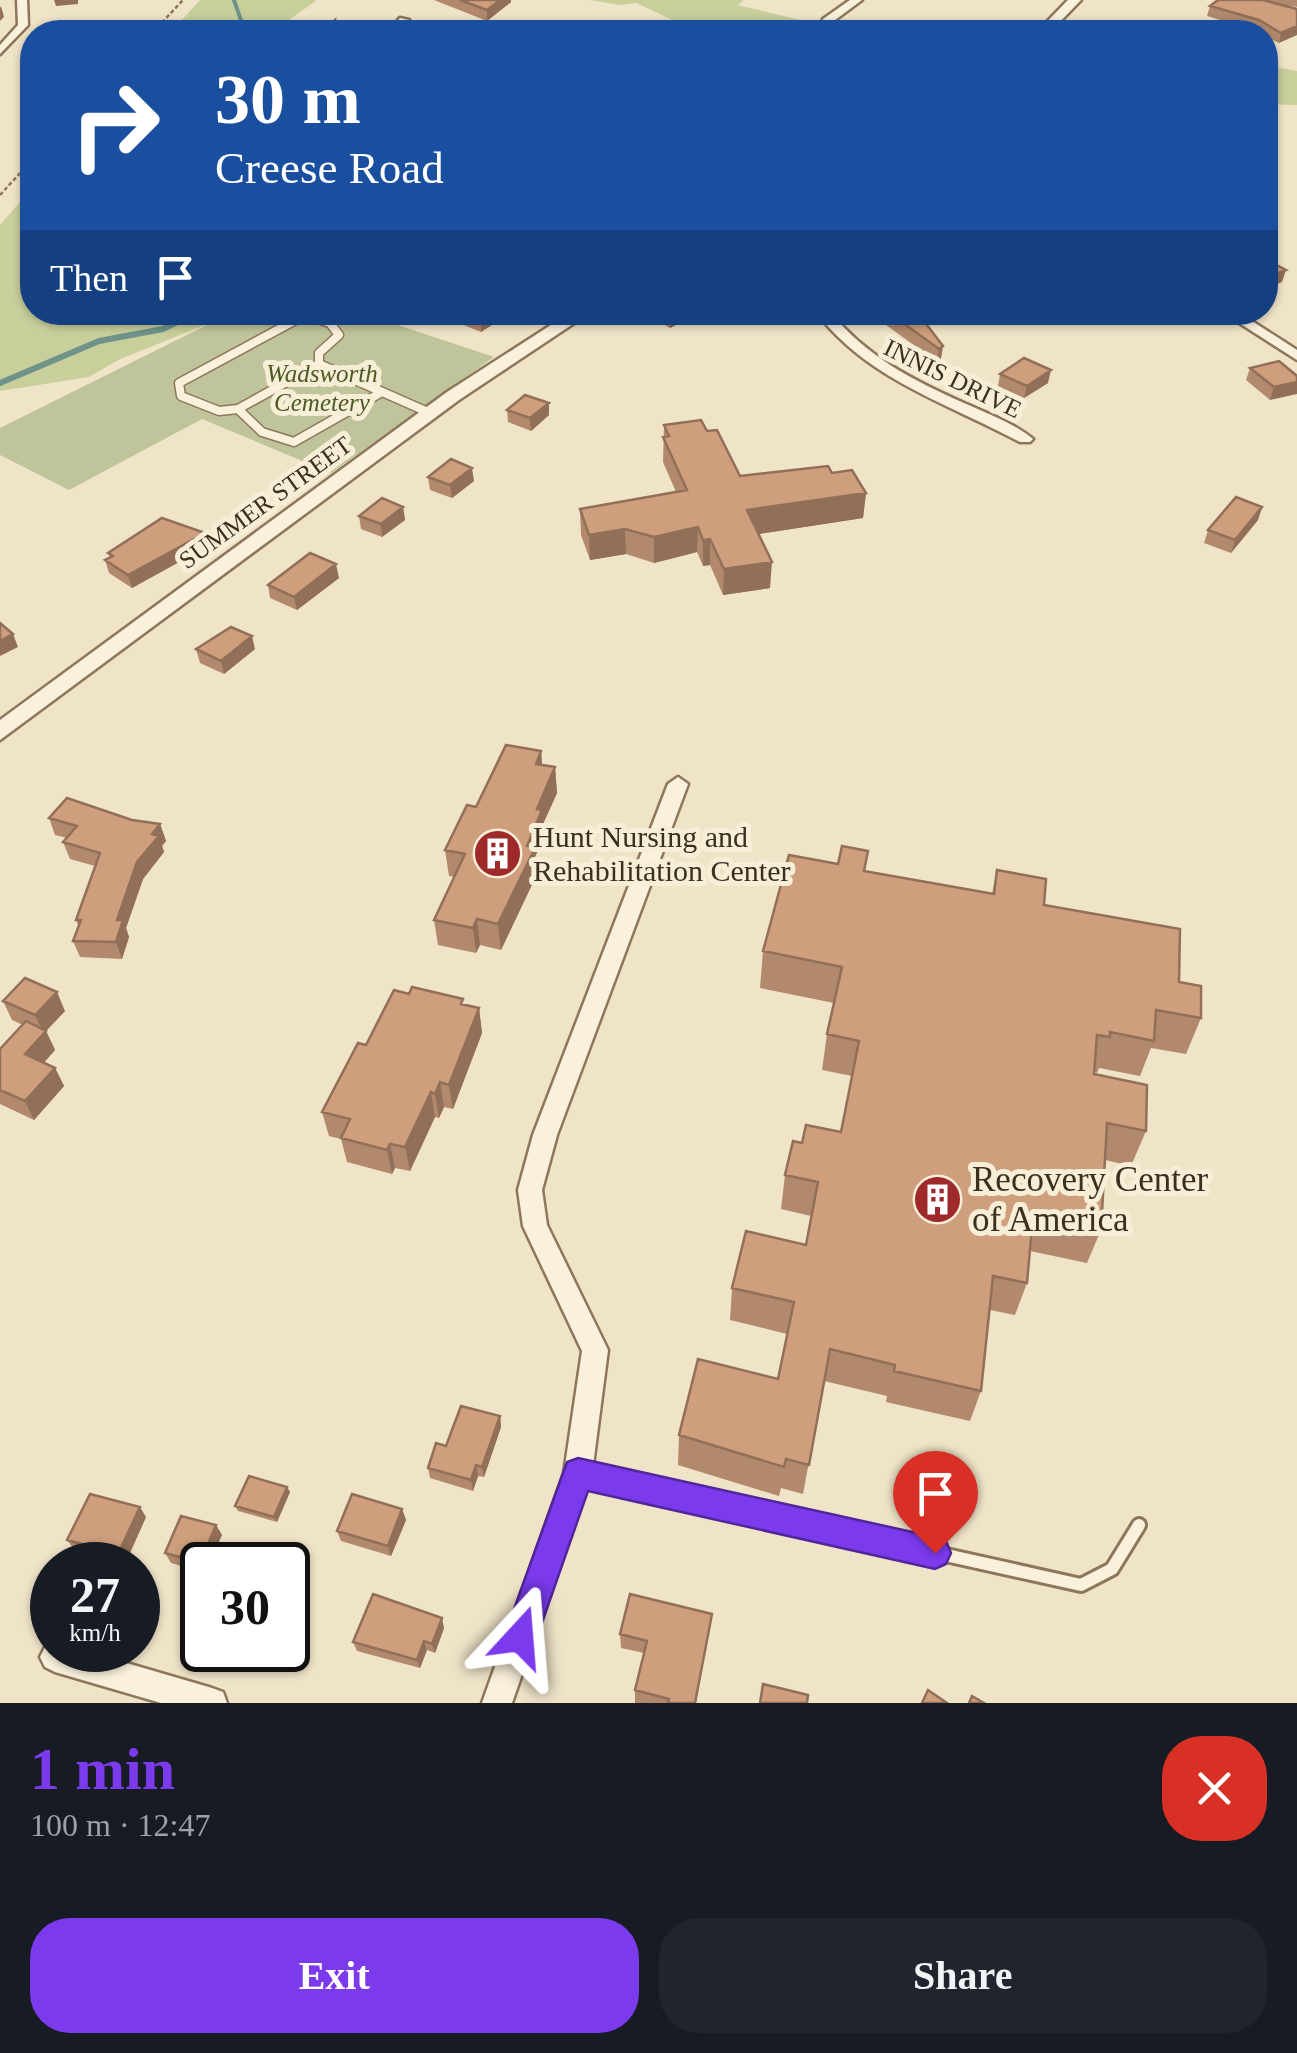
<!DOCTYPE html>
<meta charset="utf-8">
<style>
body{margin:0;font-family:Georgia,serif;background:#20242c;color:#f1f3f6;height:100vh;display:flex;flex-direction:column;font-size:38px;white-space:nowrap}
*{box-sizing:border-box;margin:0}
p{font-size:32px;color:#9ea1a6}
.icon{flex:none;width:55px;height:55px;fill:none;stroke:currentColor;stroke-width:2;stroke-linecap:round;stroke-linejoin:round}
.map{position:relative;height:1703px;overflow:hidden}
.panel{display:flex;flex-direction:column;background:#171b24;flex:1}
.panel>*{flex:none}
.hud{position:absolute;left:20px;top:20px;width:1258px;height:305px;border-radius:40px;box-shadow:0 2px 8px #0004;background:#1a4fa0;color:#fff;overflow:hidden}
.speed{position:absolute;left:30px;top:1542px;display:flex;gap:20px;font-size:50px;font-weight:700;text-align:center}
.speed>*{display:grid;place-content:center;width:130px;height:130px;border-radius:50%;background:#171b24;box-shadow:0 2px 8px #0004;line-height:1}
.speed small{font-size:25px;font-weight:400}
.speed .limit{border:5px solid #111;border-radius:15px;background:#fff;color:#111}
.pin{position:absolute;display:grid;place-items:center;width:85px;height:85px;color:#fff;margin:-102px -42px;border-radius:50% 50% 50% 0;rotate:-45deg;box-shadow:0 0 10px #0007}
.pin .icon{rotate:45deg}
.me{position:absolute;width:110px;margin:-55px;rotate:19deg;stroke-linejoin:round;filter:drop-shadow(0 0 8px #0008)}
.turn{display:flex;align-items:center;gap:35px;height:210px;padding:0 30px;font-size:45px}
.turn .icon{width:130px;height:130px;stroke-width:2.5}
.turn b{display:block;font-size:70px;line-height:85px}
.then{display:flex;align-items:center;height:95px;padding:0 30px;background:#0003;gap:20px;font-size:38px}
.round{display:grid;place-items:center;flex:none;width:105px;height:105px;border-radius:40px;background:#20242c}
.head{display:flex;align-items:center;justify-content:space-between;height:170px;padding:0 30px}
h1{font-size:60px;font-weight:600;line-height:75px;color:#7c3aed}
.button{display:flex;gap:20px;margin-top:auto;padding:20px 30px}
.button a{flex:1;height:115px;border-radius:40px;background:#7c3aed;color:#fff;font-size:40px;font-weight:600;line-height:115px;text-align:center}
.button a+a{background:#20242c;color:#f1f3f6}
.map>svg:first-child{display:block}
.green{fill:#c9cf9b}
.cemetery{fill:#bfc49a}
.lines{fill:none;stroke-linecap:round;stroke-linejoin:round}
.stream-far1{stroke:#6f938a;stroke-width:4}
.stream{stroke:#6f938a;stroke-width:6}
.service-far1-casing{stroke:#8d765c;stroke-width:11}
.service-casing{stroke:#8d765c;stroke-width:18}
.minor-casing{stroke:#8d765c;stroke-width:5}
.tertiary-casing{stroke:#8d765c;stroke-width:5}
.path{stroke:#8d765c;stroke-width:2.5;stroke-dasharray:4 2.5;stroke-linecap:butt}
.service-far1{stroke:#faf1dc;stroke-width:8}
.service{stroke:#faf1dc;stroke-width:12}
.minor{fill:#faf1dc;fill-rule:evenodd}
.tertiary{fill:#faf1dc;fill-rule:evenodd}
.wall{fill:#b2896c}
.shaded-wall{fill:#916f58}
.building{fill:#cf9f7d;stroke:#916f58;stroke-width:2.5}
.route{fill:#7c3aed;stroke:#51269a;stroke-width:2.5}
.labels{text-anchor:middle;stroke-width:10;stroke-linejoin:round;paint-order:stroke}
.far-park-label{font-size:25px;font-style:italic;fill:#4d5a26;stroke:#f7eed8}
.far-street-label{font-size:25px;fill:#3d2e20;stroke:#f7eed8}
.poi-label{font-size:30px;fill:#3d2e20;stroke:#f7eed8;text-anchor:start}
.near-poi-label{font-size:35px;fill:#3d2e20;stroke:#f7eed8;text-anchor:start}
</style>
<div class="map">
<svg width="1297" height="1703" viewBox="0 0 1297 1703">
<rect width="100%" height="100%" fill="#f0e4c8"/>
<path class="green" d="M200 0H317L279 27 287 32H171Z
M589 0H744L738 5 809 22 808 32H668L677 22 636 3 620 5Z
M1265 65 1297 71V105L1265 104Z
M32 188V312L220 313 205 325 118 360 89 377 0 391V225Z"/>
<path class="cemetery" d="M231 313H362L494 357 331 473 202 419 69 490 0 455V428Z"/>
<g class="lines">
<path class="stream-far1" d="M234 0 242 23 280 32"/>
<path class="stream" d="M0 383 99 341 163 329 197 312"/>
<defs>
<path id="service-far1" d="M319 364V353L339 335 330 323 305 315 179 383 181 396 219 411 238 409 262 432 294 442 382 392
M319 364 430 413
M238 409 319 364"/>
<path id="service" d="M581 1474 1081 1585 1112 1569 1139 1525"/>
<path id="minor" d="M17 0H27L28 25 0 54V45L18 25Z
M850 0H862L831 23 827 32H817L823 19Z
M400 18 409 20 398 32H388Z
M816 312H830C866 356 912 380 964 403 986 413 1014 423 1033 439L1030 442H1020C947 403 868 380 816 312Z
M1222 312H1238L1297 350V360Z
M678 777 688 784 557 1135 542 1190 547 1225 608 1350 592 1473 512 1703H482L564 1473 582 1351 523 1226 518 1190 533 1135 668 784Z
M52 1643V1650H82L212 1688 223 1692 227 1703H161L55 1672 45 1667 40 1657 45 1647Z"/>
<path id="tertiary" d="M1068 0H1081L1050 32H1037Z
M571 312H591L459 400 0 740V720L447 392Z"/>
</defs>
<use href="#service-far1" class="service-far1-casing"/>
<use href="#service" class="service-casing"/>
<use href="#minor" class="minor-casing"/>
<use href="#tertiary" class="tertiary-casing"/>
<path class="path" d="M153 32 183 0
M0 195 32 160"/>
<use href="#service-far1" class="service-far1"/>
<use href="#service" class="service"/>
<use href="#minor" class="minor"/>
<use href="#tertiary" class="tertiary"/>
</g>
<path class="wall" d="M434 0H511V2L487 21Z
M1218 0H1297V7L1277 4 1297 9 1279 43 1265 36V32H1260L1207 16 1210 6Z
M455 312H512L481 332 456 322Z
M642 312H703L670 328Z
M872 312H917L943 346 941 358 937 362 875 317Z
M1250 368 1297 376 1270 400 1246 380Z
M1000 374 1048 383 1024 398 998 386Z
M549 403V415L531 431 508 422 507 410Z
M664 425 707 431 740 476 832 473 866 493 863 518 758 534 770 588 723 595 710 565 703 566 697 552 654 563 626 554 590 560 581 535 580 509 676 492 663 462Z
M428 477 474 481 452 498 430 490Z
M403 507 405 520 382 537 361 529 359 516Z
M1262 507 1258 520 1231 553 1204 543 1208 530Z
M208 546 132 588 109 573 105 560 110 557 108 553Z
M339 578 297 610 270 598 268 585Z
M196 649H255L224 674 200 663Z
M541 751 542 765 555 767 557 793 543 824 544 836 535 857 537 874 501 950 480 945 476 953 438 945 434 920 454 877 449 876 445 850 476 807Z
M49 818 132 820 160 824 166 841 162 846 164 852 143 879 126 928 129 937 122 959 80 957 73 941 79 927 76 920 95 866 70 859 63 842 67 838 55 835Z
M868 851 865 871 992 894 997 870 1044 905 1179 982 1201 1018 1186 1054 1151 1048 1140 1076 1099 1068 1097 1073 1095 1072 1094 1074 1146 1131 1131 1166 1105 1160 1101 1230 1087 1263 1030 1251 1027 1283 1015 1315 990 1310 981 1391 970 1421 886 1402 887 1396 824 1381 803 1494 781 1488 779 1496 678 1465 679 1435 778 1379 787 1334 730 1320 732 1288 806 1245 811 1216 781 1209 785 1175 802 1143 841 1132 852 1076 822 1070 827 1034 834 1003 760 988 763 951 838 864Z
M3 1001 65 1011 46 1031 55 1050 44 1062 55 1068 64 1086 34 1120 0 1104V1049L23 1025 12 1020Z
M464 1004 479 1008 482 1033 453 1109 444 1107 439 1118 435 1117 410 1171 395 1168 392 1174 347 1162 341 1139 329 1136 322 1112Z
M500 1416 501 1427 484 1477 478 1476 473 1491 430 1478 428 1468 446 1446Z
M287 1487 290 1492 277 1522 238 1511 235 1506Z
M402 1509 406 1520 391 1556 341 1541 337 1531Z
M146 1517 125 1564 75 1550 67 1540Z
M216 1525 222 1535 202 1565V1572L171 1563 165 1553Z
M712 1614 696 1703H635V1690L644 1653 621 1648 620 1634Z
M444 1628 435 1653 427 1650 420 1668 357 1651 353 1642Z"/>
<path class="shaded-wall" d="M54 0H78V4L56 6Z
M500 0H511V2L487 21V10Z
M1 6 4 17 0 21V8Z
M1297 26V35L1279 43 1281 33Z
M1286 270 1282 282 1265 289V278Z
M497 312H512L481 332V323Z
M677 312H703L670 328V316Z
M943 346 941 358 937 362 939 349Z
M1051 370 1048 383 1024 398 1027 386Z
M1297 382V394L1270 400 1274 387Z
M549 403V415L531 431 530 418Z
M472 468 474 481 452 498 450 485Z
M866 493 863 518 746 536 747 510Z
M403 507 405 520 382 537 381 524Z
M1262 507 1258 520 1231 553 1235 540Z
M698 527 697 552 654 563V537Z
M625 529 626 554 590 560 589 535Z
M205 533 208 546 132 588 128 575Z
M710 539V565L703 566V540Z
M772 562 770 588 723 595 724 569Z
M336 564 339 578 297 610 294 597Z
M13 634 18 647 0 656V641Z
M252 636 255 649 224 674 221 661Z
M541 751 543 777 536 764Z
M555 767 557 793 543 824 544 836 535 857 537 874 501 950 498 924 527 846 537 809Z
M160 824 166 841 162 846 164 852 143 879 126 928 129 937 122 959 116 942 117 920 137 862 152 834Z
M477 919 480 945 476 953 473 928Z
M57 992 65 1011 46 1031 55 1050 35 1073 25 1054 44 1034 35 1015Z
M479 1008 482 1033 453 1109 449 1085Z
M55 1068 64 1086 34 1120 25 1101Z
M440 1082 444 1107 439 1118 435 1094Z
M431 1092 435 1117 410 1171 405 1147Z
M390 1144 395 1168 392 1174 387 1150Z
M500 1416 501 1427 484 1477 482 1467Z
M476 1465 478 1476 473 1491 471 1480Z
M287 1487 290 1492 277 1522 274 1517Z
M140 1507 146 1517 125 1564 118 1554Z
M402 1509 406 1520 391 1556 388 1546Z
M216 1525 222 1535 209 1565H202V1566L200 1563Z
M293 1565 297 1575 288 1597V1577Z
M442 1618 444 1628 435 1653 432 1644Z
M424 1641 427 1650 420 1668 417 1660Z"/>
<path class="building" d="M460 0H500L487 10Z
M1218 0H1263L1297 9V26L1281 33 1259 20 1210 6Z
M335 20 334 32H322Z
M1265 259 1286 270 1265 278Z
M455 312H497L481 323Z
M888 312H917L943 346 939 349Z
M1024 358 1051 370 1027 386 1000 374Z
M1279 361 1297 376V382L1274 387 1250 368Z
M525 395 549 403 530 418 507 410Z
M701 420 707 431 717 430 740 476 828 466 832 473 852 470 866 493 747 510 772 562 724 569 710 539 703 540 698 527 654 537 625 529 589 535 580 509 687 490 663 437 669 436 664 425Z
M451 459 472 468 450 485 428 477Z
M1236 497 1262 507 1235 540 1208 530Z
M382 498 403 507 381 524 359 516Z
M162 518 205 533 128 575 105 560 113 556 108 553Z
M310 553 336 564 294 597 268 585Z
M0 623 13 634 0 641Z
M231 627 252 636 221 661 196 649Z
M506 745 541 751 536 764 555 767 537 809 542 810 527 846 535 848 498 924 477 919 473 928 434 920 465 854 445 850 467 805 476 807Z
M67 798 132 820 160 824 152 834 159 836 137 862 117 920H123L116 942 73 941 81 920H76L100 853 63 842 77 826 49 818Z
M842 846 868 851 864 871 994 894 997 870 1046 879 1044 905 1180 929 1179 982 1201 986V1018L1156 1010 1154 1041 1110 1032V1037L1097 1035 1094 1074 1147 1085 1146 1131 1107 1123 1101 1230 1033 1216 1027 1283 993 1276 981 1391 894 1371 895 1365 830 1349 809 1465 786 1459 784 1467 679 1435 698 1359 778 1379 794 1302 732 1288 746 1231 806 1245 818 1182 785 1175 793 1141 802 1143 806 1125 841 1132 859 1041 827 1034 842 967 763 951 789 855 838 864Z
M25 978 57 992 35 1015 3 1001Z
M412 987 463 999 461 1004 479 1008 449 1085 440 1082 435 1094 431 1092 405 1147 390 1144 387 1150 341 1138 350 1119 322 1112 358 1043 366 1045 394 990 409 994Z
M26 1021 46 1031 25 1054 55 1068 25 1101 0 1090V1049Z
M461 1406 500 1416 482 1467 476 1465 471 1480 428 1468 436 1443 446 1446Z
M249 1476 287 1487 274 1517 235 1506Z
M90 1494 140 1507 118 1554 67 1540Z
M352 1494 402 1509 388 1546 337 1531Z
M181 1516 216 1525 200 1563 165 1553Z
M255 1552 293 1565 288 1577V1565H249Z
M373 1594 442 1618 432 1644 424 1641 417 1660 353 1642Z
M630 1594 712 1614 695 1703H668L669 1699 635 1690 647 1641 620 1634Z
M763 1684 808 1695 807 1703H760Z
M928 1690 947 1703H922Z
M972 1696 984 1703H969Z"/>
<path class="route" d="M578 1458 935 1537 946 1541 951 1553 946 1564 935 1569 588 1491 537 1637 532 1649 520 1654 508 1649 504 1637 567 1462Z"/>
<defs>
<symbol id="building-disc" viewBox="-11 -11 22 22"><circle r="9.5" fill="#9e2a2b" stroke="#f7eed8"/><path d="M-4-6H4V6H1V3H-1V6H-4ZM-2.5-4.3h1.7v1.8h-1.7ZM.8-4.3h1.7v1.8H.8ZM-2.5-1h1.7V.8h-1.7ZM.8-1h1.7V.8H.8Z" fill="#fff"/></symbol>
</defs>
<g fill-rule="evenodd">
<use href="#building-disc" x="470" y="826" width="55" height="55"/>
<use href="#building-disc" x="910" y="1172" width="55" height="55"/>
</g>
<g class="labels">
<g class="far-park-label">
<text x="322" y="382">Wadsworth<tspan x="322" dy="29">Cemetery</tspan></text>
</g>
<g class="far-street-label">
<text transform="translate(953 378) rotate(26)" y="9">INNIS DRIVE</text>
<text transform="translate(265 502) rotate(-36)" y="9">SUMMER STREET</text>
</g>
<g class="poi-label">
<text x="533" y="847">Hunt Nursing and<tspan x="533" dy="34">Rehabilitation Center</tspan></text>
</g>
<g class="near-poi-label">
<text x="972" y="1191">Recovery Center<tspan x="972" dy="40">of America</tspan></text>
</g>
</g>
</svg>
<div class="speed"><div>27<small>km/h</small></div><div class="limit">30</div></div>
<div class="pin" style="left:935px;top:1553px;background:#d93025"><svg class="icon" aria-label="arrive" viewBox="0 0 24 24"><path d="M6 21V4h12l-3 4 3 4H6"/></svg></div>
<svg class="me" style="left:520px;top:1637px" viewBox="-20 -20 40 40"><path d="M0-17L14 15 0 8-14 15z" fill="#7c3aed" stroke="#fff" stroke-width="4"/></svg>
<div class="hud">
<div class="turn"><svg class="icon" aria-label="right" viewBox="0 0 24 24"><path d="M7 20v-9h11M14 6l5 5-5 5"/></svg><div><b>30 m</b>Creese Road</div></div>
<div class="then">Then<svg class="icon" aria-label="arrive" viewBox="0 0 24 24"><path d="M6 21V4h12l-3 4 3 4H6"/></svg></div>
</div>
</div>
<section class="panel">
<div class="head"><div><h1>1 min</h1><p>100 m · 12:47</p></div><a class="round" style="background:#d93025;color:#fff"><svg class="icon" aria-label="close" viewBox="0 0 24 24"><path d="M6 6l12 12M18 6L6 18"/></svg></a></div>
<div class="button"><a>Exit</a><a>Share</a></div>
</section>
